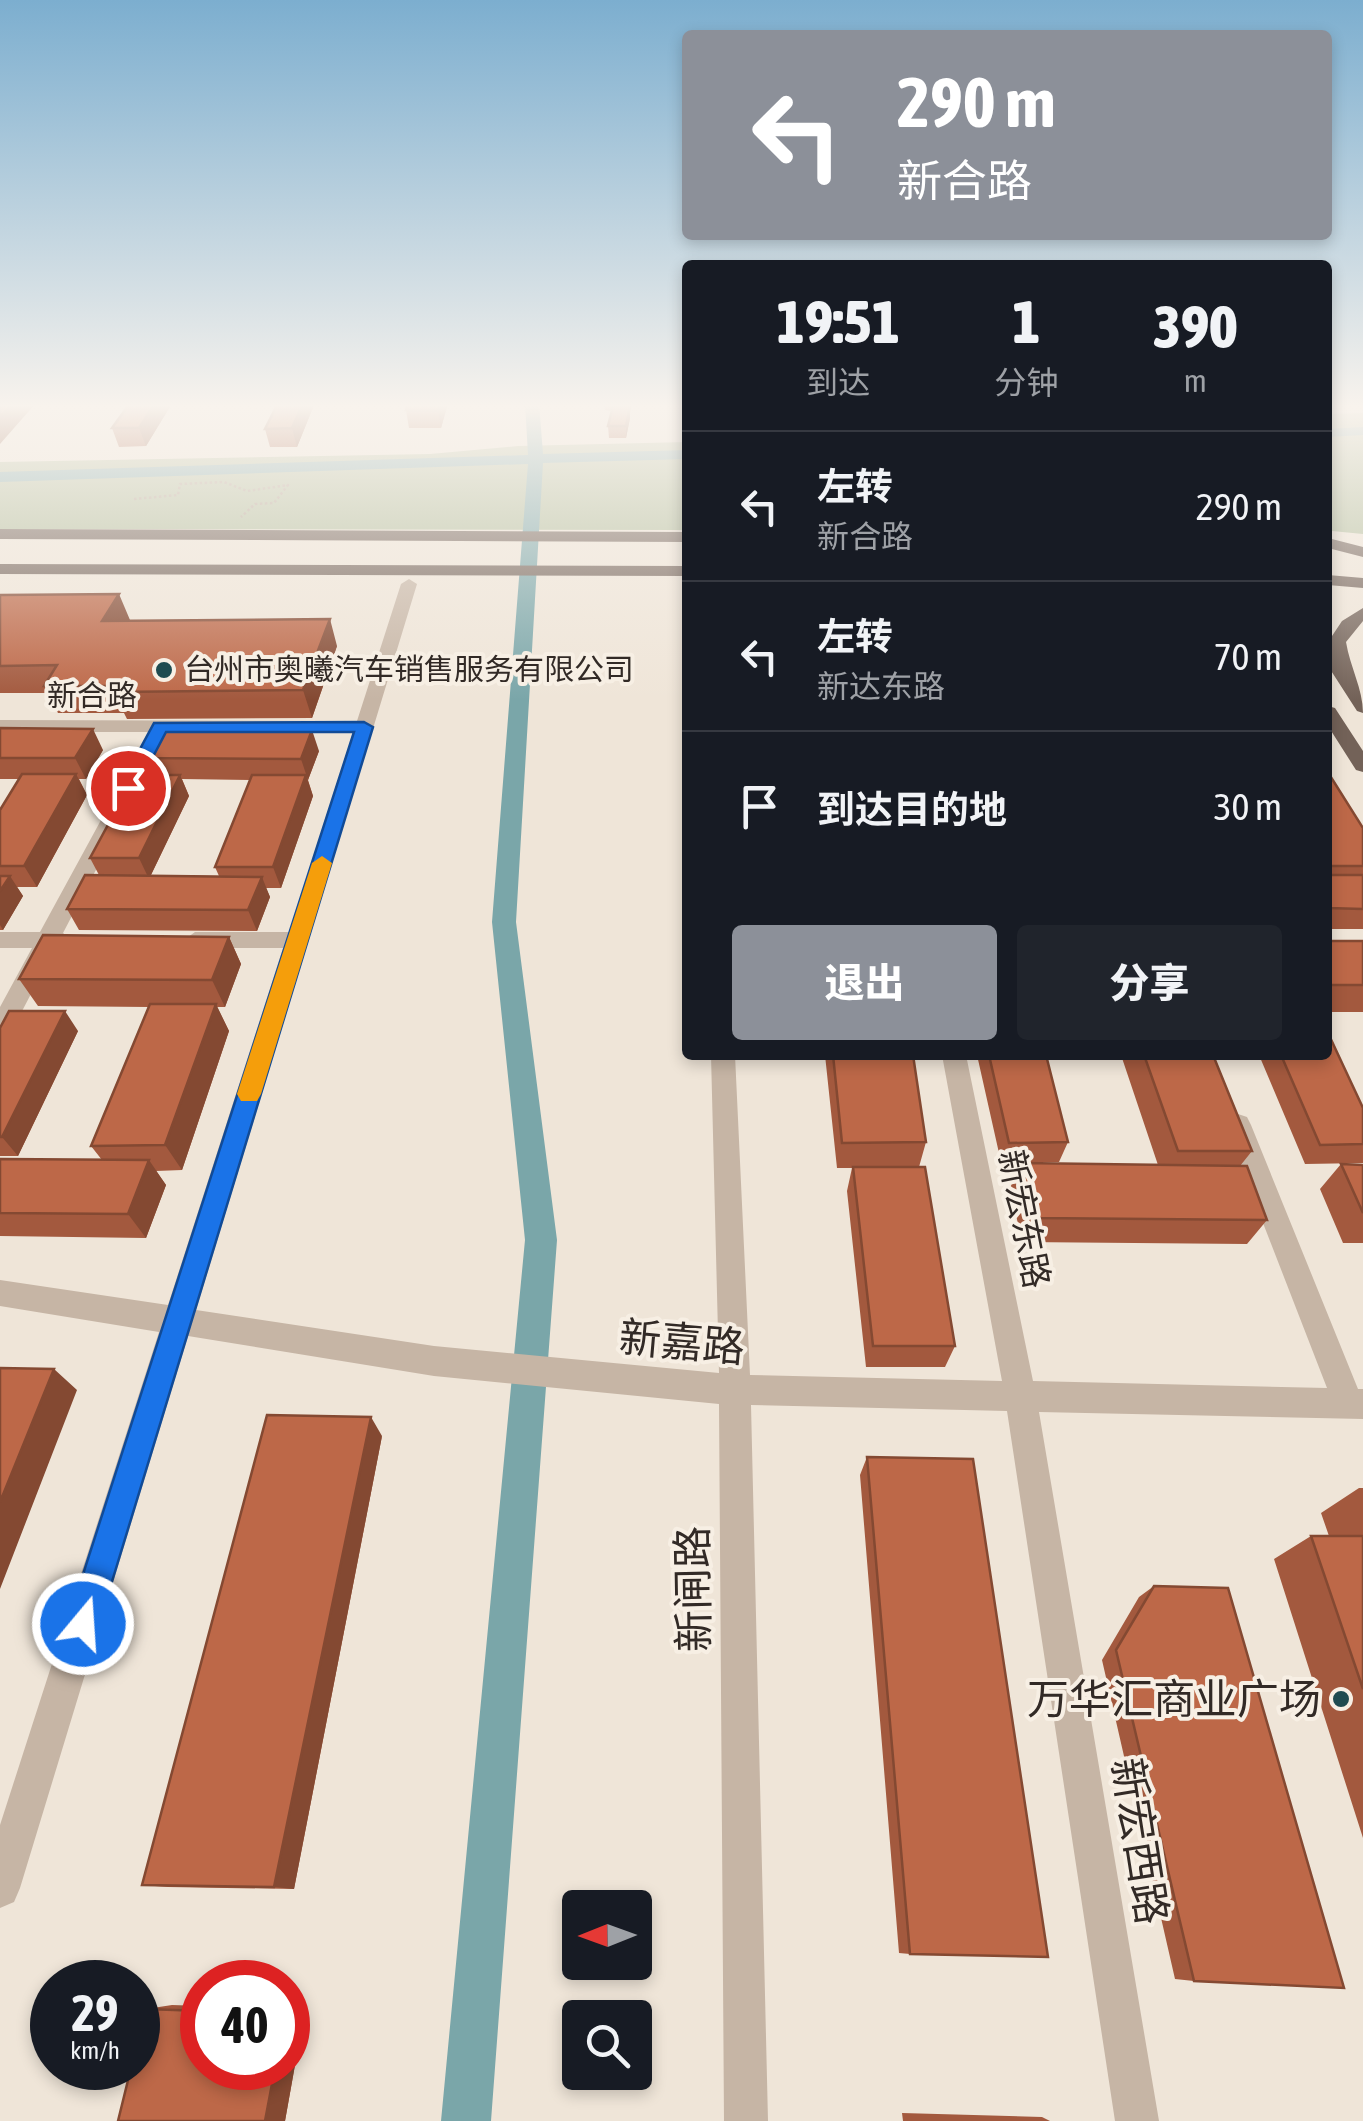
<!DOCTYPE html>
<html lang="zh">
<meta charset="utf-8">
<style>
body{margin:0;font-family:"Asap Condensed","Noto Sans SC",sans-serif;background:#20242c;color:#f1f3f6;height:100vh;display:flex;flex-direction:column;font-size:38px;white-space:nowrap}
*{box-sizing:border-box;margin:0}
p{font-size:32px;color:#9ea1a6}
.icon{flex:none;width:55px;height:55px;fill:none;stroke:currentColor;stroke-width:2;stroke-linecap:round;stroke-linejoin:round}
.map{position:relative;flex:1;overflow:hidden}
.details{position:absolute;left:682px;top:260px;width:650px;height:800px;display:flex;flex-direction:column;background:#171b24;border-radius:10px;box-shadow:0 5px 15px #0003}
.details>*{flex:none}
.hud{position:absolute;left:682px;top:30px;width:650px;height:210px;border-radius:10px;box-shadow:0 5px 15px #0003;background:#8c9099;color:#fff;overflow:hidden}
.needle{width:65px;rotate:269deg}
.buttons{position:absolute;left:562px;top:1890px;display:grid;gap:20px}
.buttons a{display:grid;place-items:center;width:90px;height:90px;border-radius:10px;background:#171b24;box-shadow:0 5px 15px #0003;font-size:50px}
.speed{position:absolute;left:30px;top:1960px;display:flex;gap:20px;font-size:50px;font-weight:700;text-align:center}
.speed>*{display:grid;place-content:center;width:130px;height:130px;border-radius:50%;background:#171b24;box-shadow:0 5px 15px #0003;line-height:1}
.speed small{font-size:25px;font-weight:400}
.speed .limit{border:15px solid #d22;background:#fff;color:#111}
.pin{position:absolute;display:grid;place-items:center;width:85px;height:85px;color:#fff;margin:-42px;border:5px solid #fff;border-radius:50%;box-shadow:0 2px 10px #0007}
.me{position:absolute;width:110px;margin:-55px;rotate:18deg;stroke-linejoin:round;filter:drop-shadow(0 0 8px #0008)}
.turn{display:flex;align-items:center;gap:35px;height:210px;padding:0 50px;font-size:45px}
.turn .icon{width:130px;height:130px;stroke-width:2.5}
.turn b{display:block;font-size:70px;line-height:85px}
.eta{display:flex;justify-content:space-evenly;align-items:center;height:170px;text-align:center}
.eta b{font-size:60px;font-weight:800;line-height:70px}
.button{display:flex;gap:20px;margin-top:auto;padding:20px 50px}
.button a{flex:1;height:115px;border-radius:10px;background:#8c9099;color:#fff;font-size:40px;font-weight:800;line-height:115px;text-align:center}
.button a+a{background:#20242c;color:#f1f3f6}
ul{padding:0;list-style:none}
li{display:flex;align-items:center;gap:30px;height:150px;padding:0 50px;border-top:2px solid #363941}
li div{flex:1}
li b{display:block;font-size:38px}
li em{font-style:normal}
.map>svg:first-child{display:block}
.green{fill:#b0bc9a}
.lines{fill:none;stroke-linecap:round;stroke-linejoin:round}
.canal{fill:#7aa6a9;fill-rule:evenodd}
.path{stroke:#b19f90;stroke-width:2.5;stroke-dasharray:2.5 2.5;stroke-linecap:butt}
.minor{fill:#c6b5a5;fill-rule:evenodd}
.major{fill:#736258;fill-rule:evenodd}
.wall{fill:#a3593e;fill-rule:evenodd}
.shaded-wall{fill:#844932}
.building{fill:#bd6848;stroke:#844932;stroke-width:2.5}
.route{fill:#1a73e8;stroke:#114b97;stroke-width:2.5}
.slow{fill:#f59e0b}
.poi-dot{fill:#1f4b50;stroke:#f7efe4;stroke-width:4}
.labels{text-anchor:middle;stroke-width:8;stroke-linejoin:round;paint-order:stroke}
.far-poi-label{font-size:30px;fill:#322a26;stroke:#f7efe4;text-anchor:start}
.far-street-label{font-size:30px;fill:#322a26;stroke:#f7efe4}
.street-label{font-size:35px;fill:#322a26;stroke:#f7efe4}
.near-street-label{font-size:42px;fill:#322a26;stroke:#f7efe4}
.near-poi-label{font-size:42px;fill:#322a26;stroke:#f7efe4;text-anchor:end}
</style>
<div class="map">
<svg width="1363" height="2121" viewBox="0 0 1363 2121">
<rect width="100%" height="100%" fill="#efe5d8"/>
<path class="green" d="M1363 413V534L1332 531 1328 530V414Z
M687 442V530L0 529V462L430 454 518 446Z"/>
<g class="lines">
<path class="canal" d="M525 403H539L543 454 688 450V459L543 463 516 922 557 1240 491 2121H441L525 1240 492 922 528 464 0 482V472L528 455Z
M1363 427V435L1328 437V429Z"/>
<path class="path" d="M134 499 178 495 180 484 224 482 247 491 288 485 274 503 255 504 241 517"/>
<path class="minor" d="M409 579 417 584 196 1310 434 1346 719 1373 711 1055H735L750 1375 1002 1381 942 1055H966L1033 1381 1327 1388 1225 1125 1229 1117 1238 1114 1247 1117 1251 1125 1358 1389H1363V1419L1039 1412 1159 2121H1115L1007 1411 751 1405 768 2121H724L719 1404 434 1376 188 1336 20 1888 14 1902 0 1908V1825L159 1332 0 1306V1280L168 1305 283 948H195L184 940 195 932H289L353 733 168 732 63 933 71 940 68 946 55 948 9 1036 0 1038V1007L32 948H0V932H40L149 732H0V720L357 721 401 584Z"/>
<path class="major" d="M0 529 688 532V542L0 539Z
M1328 538 1363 547V557L1328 548Z
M0 564 688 566V576L0 574Z
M1328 575 1363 578V588L1328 585Z
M1363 608V621L1346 642C1350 667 1363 689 1363 713L1357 711 1328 666 1332 662 1328 642 1342 621Z
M1328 706 1335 708 1363 751V772L1356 770 1328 726Z"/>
</g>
<path class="wall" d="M278 403H313L314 405 297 447H270L265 429Z
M408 403H448L441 428H409L406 410Z
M604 403H623L622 406 630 418 626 438H609L608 426 612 411 605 410Z
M171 405 146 446 119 447 112 428Z
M0 595 130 620 337 646 312 718 127 719 124 713H58L47 693H0Z
M0 728 103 750 86 779H79L87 795 37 887H17L23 896 3 930H0V810L20 779H0Z
M319 751 308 780 313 796 281 888H266L270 897 257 931 79 930 67 909 99 875 90 858 152 775 144 758ZM182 779 250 780 215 867 219 876 151 875 189 796Z
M1328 774 1363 828V929H1328Z
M229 937 241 964 225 1007H217L229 1031 182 1170 156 1171 166 1185 146 1238 0 1236V1159L102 1160 91 1146 149 1007 38 1006 19 979Z
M1328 941H1363V1012H1328Z
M0 1028 78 1031 18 1156H0Z
M825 1055H913L926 1142 919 1167 955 1346 945 1367H866L847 1191 852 1168H837Z
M977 1055H1046L1068 1142 1059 1162H1001Z
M1121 1055H1213L1252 1151 1240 1166 1267 1220 1247 1244 1022 1242 1010 1188 1021 1163 1158 1165Z
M1259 1055H1328L1363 1108V1163L1305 1164Z
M1341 1164 1363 1165V1243H1343L1320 1189Z
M382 1436 294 1889 168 1887 142 1885Z
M867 1457 910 1954 899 1953 860 1475Z
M1359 1488H1363V1838L1274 1559 1311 1536H1329L1321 1513Z
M1154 1586 1194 1981 1175 1979 1102 1660 1139 1597Z
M172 2005 202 2006V2068H288V2008L305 2009 285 2121H118L131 2068H138V2041L146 2009Z
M902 2113 1042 2117 1050 2121H903Z"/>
<path class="shaded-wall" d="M13 403H36L0 444V417Z
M155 403H171V405L146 446 139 428Z
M303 403H313L314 405 297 447 292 428Z
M440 403H448L441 428 438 410Z
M630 406V418L626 438V426Z
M119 594 130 620 102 621Z
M330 619 337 646 312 718 303 690Z
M93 729 103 750 86 779 75 758Z
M312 730 319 751 308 780 301 759Z
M76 774 87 795 37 887 24 866Z
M180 775 189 796 149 879 139 858Z
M306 775 313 796 281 888 273 867Z
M10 876 23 896 3 930 0 925V891Z
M262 877 270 897 257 931 248 910Z
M229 937 241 964 225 1007 212 980Z
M216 1004 229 1031 182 1170 165 1145Z
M65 1011 78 1031 18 1156 2 1137Z
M149 1160 166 1185 146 1238 128 1214Z
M54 1369 77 1390 0 1589V1502Z
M371 1417 382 1436 294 1889 274 1887Z
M305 2009 285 2121H265L275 2068H288V2012Z"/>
<path class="building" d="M0 403H13L0 417Z
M130 403H155L139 428H112Z
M278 403H303L292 428 265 429Z
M408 403H440L438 410H406Z
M613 406H630L626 426H608Z
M119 594 102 621 330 619 303 690 114 692 117 686H44L57 665 0 666V595Z
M0 728 93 729 75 758H0Z
M160 729 312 730 301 759 144 758Z
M22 774H76L24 866H0V810Z
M1328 774H1329L1363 828V866H1328Z
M135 775H180L139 858H90Z
M252 775H306L273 867H215Z
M85 875 262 877 248 910 67 909Z
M1328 875H1363V909L1328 908Z
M0 876H10L0 891Z
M43 935 229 937 212 980 19 979Z
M1328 941H1363V985H1328Z
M150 1004H216L165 1145 91 1146Z
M9 1011H65L2 1137H0V1028Z
M1328 1033 1363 1108V1144L1320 1145 1281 1055H1328Z
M833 1055H913L926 1142 842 1143Z
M989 1055H1046L1068 1142 1009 1143Z
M1144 1055H1213L1252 1151H1178Z
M0 1159 149 1160 128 1214 0 1213Z
M1021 1163 1247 1166 1267 1220 1034 1218Z
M1341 1164 1363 1165V1213Z
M853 1167H925L955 1346H873Z
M0 1368 54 1369 0 1502Z
M267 1415 371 1417 274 1887 142 1885Z
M867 1457 973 1459 1048 1957 910 1954Z
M1311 1536H1363V1689Z
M1154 1586 1228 1588 1344 1988 1194 1981 1116 1650Z
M146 2009 202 2011V2068H275L265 2121H118L131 2068H138V2041Z"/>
<linearGradient id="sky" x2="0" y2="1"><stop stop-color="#7caecf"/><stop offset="0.58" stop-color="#f8f3ed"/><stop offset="1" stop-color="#f8f3ed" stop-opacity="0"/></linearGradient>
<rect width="1363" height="700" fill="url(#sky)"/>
<path class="route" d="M364 722 373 727 99 1624 94 1635 83 1640 71 1635 67 1624 354 732H166L135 791H122L119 788 154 723Z"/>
<path class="slow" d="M322 856 332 863 261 1094 257 1101H241L237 1094 312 863Z"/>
<g class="poi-dot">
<circle cx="164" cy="670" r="10"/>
<circle cx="1341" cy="1699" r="10"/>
</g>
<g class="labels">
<g class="far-poi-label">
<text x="184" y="680">台州市奥曦汽车销售服务有限公司</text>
</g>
<g class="far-street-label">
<text x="92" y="706">新合路</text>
</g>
<g class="street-label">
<text transform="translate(1024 1219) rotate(79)" y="12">新宏东路</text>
</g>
<g class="near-street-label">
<text transform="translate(682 1342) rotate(5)" y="15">新嘉路</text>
<text transform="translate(693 1589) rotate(-91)" y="15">新闸路</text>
<text transform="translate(1140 1841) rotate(81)" y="15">新宏西路</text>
</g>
<g class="near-poi-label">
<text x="1321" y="1714">万华汇商业广场</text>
</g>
</g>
</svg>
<div class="buttons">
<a><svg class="needle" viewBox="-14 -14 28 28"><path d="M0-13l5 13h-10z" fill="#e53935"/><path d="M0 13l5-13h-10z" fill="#9ea1a6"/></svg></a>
<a><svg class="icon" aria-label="search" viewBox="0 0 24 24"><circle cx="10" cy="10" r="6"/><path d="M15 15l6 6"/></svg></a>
</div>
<div class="speed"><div>29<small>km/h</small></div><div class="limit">40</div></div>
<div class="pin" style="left:128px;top:788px;background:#d93025"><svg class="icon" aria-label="arrive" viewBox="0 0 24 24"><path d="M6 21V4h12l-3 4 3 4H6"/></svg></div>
<svg class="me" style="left:83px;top:1624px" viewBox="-20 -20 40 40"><circle r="17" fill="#1a73e8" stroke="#fff" stroke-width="3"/><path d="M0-11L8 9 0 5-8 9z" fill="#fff"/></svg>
<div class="hud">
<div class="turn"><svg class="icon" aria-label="left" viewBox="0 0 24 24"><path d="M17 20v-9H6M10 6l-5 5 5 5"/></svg><div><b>290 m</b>新合路</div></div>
</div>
<section class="details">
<div class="eta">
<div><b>19:51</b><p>到达</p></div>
<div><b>1</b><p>分钟</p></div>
<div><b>390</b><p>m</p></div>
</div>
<ul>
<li><svg class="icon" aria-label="left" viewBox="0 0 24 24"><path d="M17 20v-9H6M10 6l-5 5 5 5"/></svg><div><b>左转</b><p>新合路</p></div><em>290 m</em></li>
<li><svg class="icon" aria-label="left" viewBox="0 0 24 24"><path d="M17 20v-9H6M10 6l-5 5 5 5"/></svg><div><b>左转</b><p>新达东路</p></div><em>70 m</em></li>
<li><svg class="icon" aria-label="arrive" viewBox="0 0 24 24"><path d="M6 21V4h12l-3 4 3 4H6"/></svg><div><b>到达目的地</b></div><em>30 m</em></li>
</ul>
<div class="button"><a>退出</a><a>分享</a></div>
</section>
</div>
